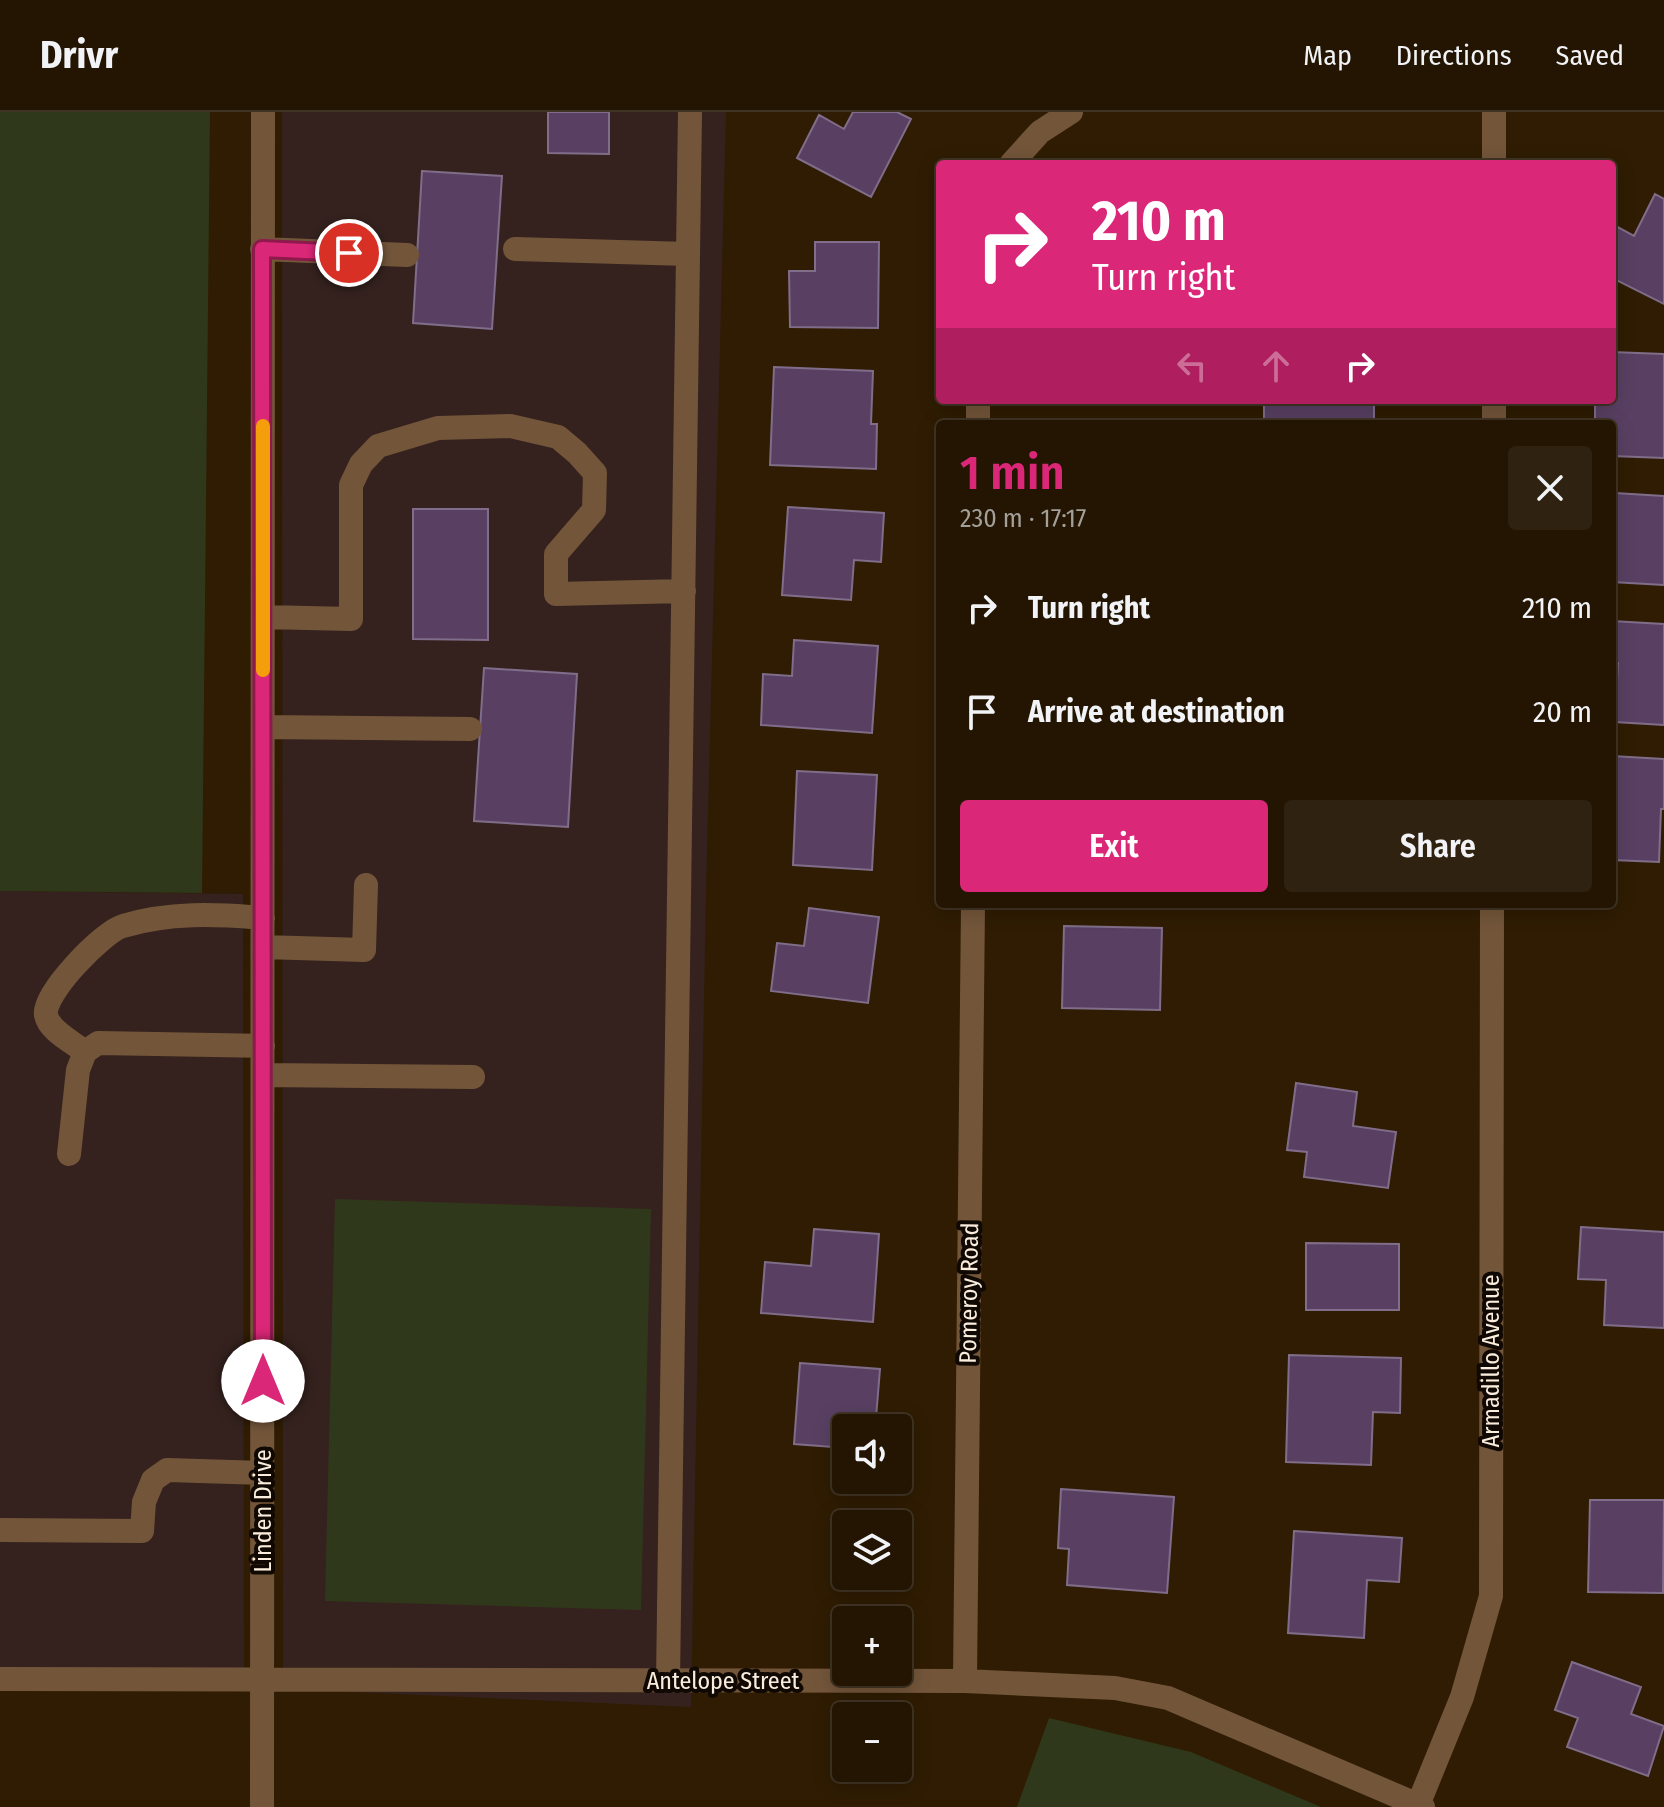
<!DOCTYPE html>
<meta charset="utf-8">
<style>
body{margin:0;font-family:"Fira Sans Condensed",sans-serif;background:#2f2211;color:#f1f3f6;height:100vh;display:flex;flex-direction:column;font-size:30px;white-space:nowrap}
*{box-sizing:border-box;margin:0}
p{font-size:26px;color:#a39f99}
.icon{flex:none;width:44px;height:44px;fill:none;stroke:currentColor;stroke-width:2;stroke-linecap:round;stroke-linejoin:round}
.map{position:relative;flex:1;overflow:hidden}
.panel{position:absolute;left:936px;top:308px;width:680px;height:488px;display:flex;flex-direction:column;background:#231502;border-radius:8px;box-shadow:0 4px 20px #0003,0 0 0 2px #403424}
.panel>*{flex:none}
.top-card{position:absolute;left:936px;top:48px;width:680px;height:244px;border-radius:8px;box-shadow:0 4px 20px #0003,0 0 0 2px #403424;background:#db2777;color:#fff;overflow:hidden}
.tools{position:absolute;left:832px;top:1302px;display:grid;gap:16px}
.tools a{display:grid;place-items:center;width:80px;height:80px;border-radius:8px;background:#231502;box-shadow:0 4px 20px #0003,0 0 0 2px #403424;font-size:40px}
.pin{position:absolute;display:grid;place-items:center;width:68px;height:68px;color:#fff;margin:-34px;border:4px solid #fff;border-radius:50%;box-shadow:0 2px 8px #0007}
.me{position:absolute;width:88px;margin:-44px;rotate:0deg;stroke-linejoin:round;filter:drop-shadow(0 0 6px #0008)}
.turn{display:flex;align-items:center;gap:28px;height:168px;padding:0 24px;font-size:36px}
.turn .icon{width:104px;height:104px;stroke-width:2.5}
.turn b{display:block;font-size:56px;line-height:68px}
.lanes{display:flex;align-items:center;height:76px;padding:0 24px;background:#0003;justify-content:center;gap:40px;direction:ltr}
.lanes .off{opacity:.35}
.round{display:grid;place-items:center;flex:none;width:84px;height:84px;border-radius:8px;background:#2f2211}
.overview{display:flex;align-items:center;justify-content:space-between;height:136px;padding:0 24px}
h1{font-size:48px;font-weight:600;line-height:60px;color:#db2777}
.primary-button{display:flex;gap:16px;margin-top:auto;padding:16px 24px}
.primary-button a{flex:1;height:92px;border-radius:8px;background:#db2777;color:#fff;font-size:32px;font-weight:600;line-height:92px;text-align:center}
.primary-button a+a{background:#2f2211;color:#f1f3f6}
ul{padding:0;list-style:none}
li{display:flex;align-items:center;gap:24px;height:104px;padding:0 24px}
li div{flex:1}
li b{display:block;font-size:30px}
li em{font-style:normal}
header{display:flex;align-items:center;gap:48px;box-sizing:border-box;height:112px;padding:0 40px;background:#231502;border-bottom:2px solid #403424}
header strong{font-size:38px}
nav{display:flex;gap:44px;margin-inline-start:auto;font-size:28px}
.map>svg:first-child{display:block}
.commercial{fill:#35221e}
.green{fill:#30381b}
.building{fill:#594063;stroke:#806d89;stroke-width:2}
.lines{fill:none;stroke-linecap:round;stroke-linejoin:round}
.minor{stroke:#73563a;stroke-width:24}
.route-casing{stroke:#8e194d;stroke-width:20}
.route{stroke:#db2777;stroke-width:14}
.slow{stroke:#f59e0b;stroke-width:14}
.labels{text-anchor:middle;stroke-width:8;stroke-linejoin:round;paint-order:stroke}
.street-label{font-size:24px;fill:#faedde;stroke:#100802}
</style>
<header>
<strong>Drivr</strong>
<nav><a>Map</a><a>Directions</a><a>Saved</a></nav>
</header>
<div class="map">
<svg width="1664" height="1695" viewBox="0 0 1664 1695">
<rect width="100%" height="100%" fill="#2f1c03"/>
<path class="commercial" d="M282 0H726L706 779 691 1595 283 1577Z
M0 779 243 782 244 1576 0 1573Z"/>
<path class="green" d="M0 0H210L202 781 0 779Z
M335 1087 651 1097 641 1498 325 1489Z
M1049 1606 1191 1640 1321 1695H1017Z"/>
<path class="building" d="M548 0H609V42L548 41Z
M853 0H897L911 7 871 85 797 46 819 3 844 17Z
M422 59 502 64 492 217 413 211Z
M1655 82 1664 87V192L1612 166V112L1634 124Z
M815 130H879L878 216 790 215 789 159H815Z
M1612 240 1664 242V346L1612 344V312H1595V288H1612Z
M774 255 873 259 871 312H877L876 357 770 353Z
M1264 288H1374V312H1264Z
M1615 381 1664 384V473L1612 470Z
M788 395 884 401 881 450 854 448 851 488 782 483Z
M413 397H488V528L413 527Z
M1612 509 1664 512V613L1615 610 1618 551H1612Z
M794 528 878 534 872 621 761 613 763 562 792 564Z
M484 556 577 562 568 715 474 709Z
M1612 644 1664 647V697H1661L1659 750 1612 748Z
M797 659 877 663 872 758 793 753Z
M809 796 879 805 868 891 771 879 777 831 804 834Z
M1064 814 1162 816 1160 898 1062 896Z
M1296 971 1357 980 1353 1014 1396 1020 1388 1076 1304 1065 1307 1040 1287 1038Z
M1581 1115 1664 1120V1216L1604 1213 1606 1168 1578 1167Z
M814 1117 879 1122 873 1210 761 1201 765 1150 811 1154Z
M1306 1131 1399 1132V1198H1306Z
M1289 1243 1401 1246 1400 1301 1373 1300 1371 1353 1286 1350Z
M800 1251 880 1257 876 1306 852 1304 851 1316H846V1336L794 1332Z
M1061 1377 1174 1385 1167 1481 1067 1473 1069 1437 1058 1436Z
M1590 1388H1664L1663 1481 1588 1480Z
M1294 1419 1402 1426 1399 1470 1367 1468 1364 1526 1288 1521Z
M1572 1550 1641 1575 1631 1602 1664 1614 1648 1664 1567 1635 1578 1606 1555 1598Z"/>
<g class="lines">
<path class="minor" d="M1011 52 1040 20 1071 0
M1494 52V0
M262 137 407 143
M515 137 688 142
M978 312V288
M1494 312V288
M263 505 351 507V373L361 352 378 334 438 316 510 314 558 325 577 341 595 361 594 398 556 442V482L684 479
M263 615 470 617
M263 835 364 838 366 773
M85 940C73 930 49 919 46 903 42 882 104 819 123 814 169 800 216 802 263 806
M263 963 473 965
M69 1042 78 958 85 940 98 931 263 934
M0 1418 142 1419 144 1390 153 1368 167 1358 263 1361
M0 1567 965 1569 1115 1576 1168 1586 1423 1695
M668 1569 690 0
M965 1569 973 792
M1418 1693 1462 1585 1491 1484 1492 792
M262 1695 263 0"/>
</g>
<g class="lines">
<defs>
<path id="route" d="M263 1269 262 137 349 141"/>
</defs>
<use href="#route" class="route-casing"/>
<use href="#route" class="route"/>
<path class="slow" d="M263 314V558"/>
</g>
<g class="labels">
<g class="street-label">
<text transform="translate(969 1181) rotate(-89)" y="8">Pomeroy Road</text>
<text transform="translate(1491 1249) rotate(-90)" y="8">Armadillo Avenue</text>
<text transform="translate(263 1399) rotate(-90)" y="8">Linden Drive</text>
<text x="723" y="1577">Antelope Street</text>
</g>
</g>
</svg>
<div class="tools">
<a><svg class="icon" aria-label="sound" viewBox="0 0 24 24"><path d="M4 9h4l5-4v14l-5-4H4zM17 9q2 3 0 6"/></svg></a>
<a><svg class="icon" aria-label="layers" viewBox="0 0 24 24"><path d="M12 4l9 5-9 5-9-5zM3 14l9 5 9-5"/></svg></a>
<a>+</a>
<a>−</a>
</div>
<div class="pin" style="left:349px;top:141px;background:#d93025"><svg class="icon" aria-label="arrive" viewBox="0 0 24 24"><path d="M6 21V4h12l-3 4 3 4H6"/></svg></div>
<svg class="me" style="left:263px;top:1269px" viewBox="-20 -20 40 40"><circle r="19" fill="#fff"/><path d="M0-13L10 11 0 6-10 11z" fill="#db2777"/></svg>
<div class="top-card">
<div class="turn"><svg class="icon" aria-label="right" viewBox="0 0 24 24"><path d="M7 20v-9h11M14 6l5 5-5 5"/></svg><div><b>210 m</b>Turn right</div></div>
<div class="lanes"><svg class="icon off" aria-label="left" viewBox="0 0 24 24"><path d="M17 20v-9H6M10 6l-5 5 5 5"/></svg><svg class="icon off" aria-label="ahead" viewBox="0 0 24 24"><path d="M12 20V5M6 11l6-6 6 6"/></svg><svg class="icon" aria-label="right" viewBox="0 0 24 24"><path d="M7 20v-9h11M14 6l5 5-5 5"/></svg></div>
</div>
<section class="panel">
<div class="overview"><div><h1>1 min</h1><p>230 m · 17:17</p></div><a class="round"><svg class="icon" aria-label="close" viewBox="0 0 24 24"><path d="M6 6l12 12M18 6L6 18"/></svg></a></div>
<ul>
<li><svg class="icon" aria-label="right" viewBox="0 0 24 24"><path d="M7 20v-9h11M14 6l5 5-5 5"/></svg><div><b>Turn right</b></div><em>210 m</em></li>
<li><svg class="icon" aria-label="arrive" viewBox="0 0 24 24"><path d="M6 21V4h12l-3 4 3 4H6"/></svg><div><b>Arrive at destination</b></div><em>20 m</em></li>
</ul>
<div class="primary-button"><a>Exit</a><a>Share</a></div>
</section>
</div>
